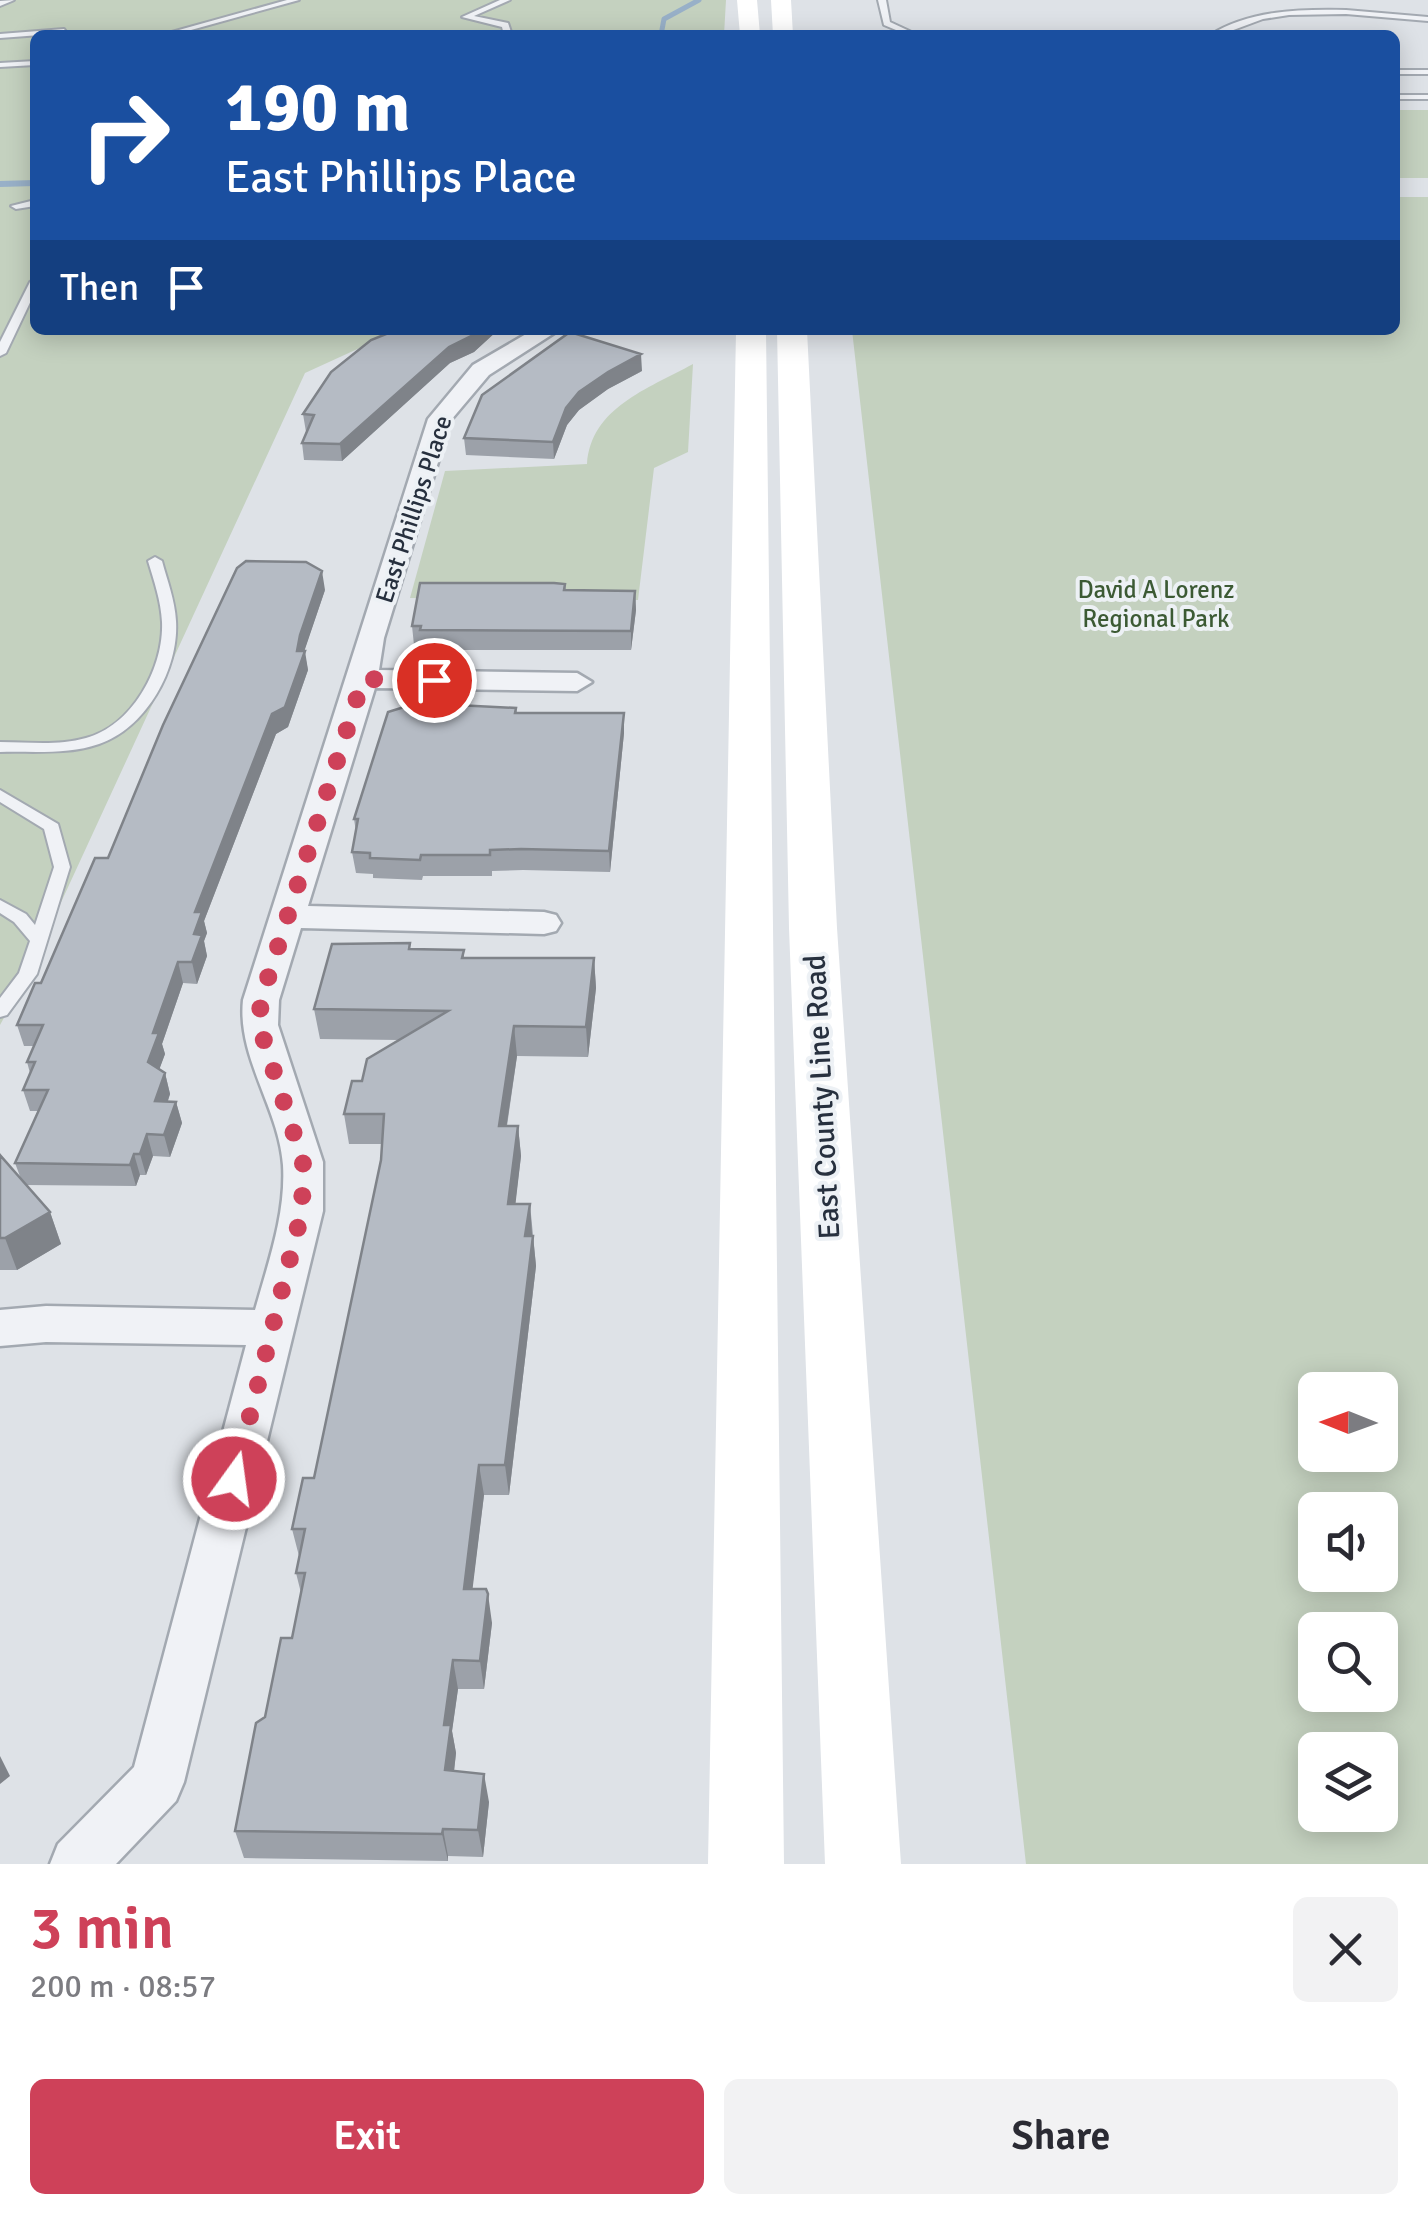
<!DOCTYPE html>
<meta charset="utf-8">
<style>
body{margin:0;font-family:Signika,sans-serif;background:#f2f2f3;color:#2b2b33;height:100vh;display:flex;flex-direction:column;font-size:38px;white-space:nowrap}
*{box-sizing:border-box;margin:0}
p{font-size:32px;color:#7c7c81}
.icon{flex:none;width:55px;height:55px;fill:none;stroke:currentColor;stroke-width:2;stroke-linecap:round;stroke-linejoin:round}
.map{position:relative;height:1864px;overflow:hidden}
.sheet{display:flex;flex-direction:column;background:#fff;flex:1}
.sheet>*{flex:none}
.hud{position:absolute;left:30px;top:30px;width:1370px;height:305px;border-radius:15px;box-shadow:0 5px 25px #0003;background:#1a4fa0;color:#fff;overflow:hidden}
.needle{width:65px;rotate:271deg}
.buttons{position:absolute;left:1298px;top:1372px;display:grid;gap:20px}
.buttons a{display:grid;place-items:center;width:100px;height:100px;border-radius:15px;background:#fff;box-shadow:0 5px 25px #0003;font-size:50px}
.pin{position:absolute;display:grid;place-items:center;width:85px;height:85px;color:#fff;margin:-42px;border:5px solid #fff;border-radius:50%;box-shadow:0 2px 10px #0007}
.me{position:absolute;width:110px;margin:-55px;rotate:14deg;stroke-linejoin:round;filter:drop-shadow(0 0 8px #0008)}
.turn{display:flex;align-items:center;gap:35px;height:210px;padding:0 30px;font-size:45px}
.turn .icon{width:130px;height:130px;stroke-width:2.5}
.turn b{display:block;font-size:70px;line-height:85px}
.then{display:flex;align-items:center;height:95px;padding:0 30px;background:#0003;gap:20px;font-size:38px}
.round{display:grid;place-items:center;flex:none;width:105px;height:105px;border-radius:15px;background:#f2f2f3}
.overview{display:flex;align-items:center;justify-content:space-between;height:170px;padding:0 30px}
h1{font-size:60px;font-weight:600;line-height:75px;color:#ce4159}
.button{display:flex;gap:20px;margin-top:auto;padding:20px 30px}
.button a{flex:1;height:115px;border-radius:15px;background:#ce4159;color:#fff;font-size:40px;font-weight:600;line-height:115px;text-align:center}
.button a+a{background:#f2f2f3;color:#2b2b33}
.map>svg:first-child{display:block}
.green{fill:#c4d1bf;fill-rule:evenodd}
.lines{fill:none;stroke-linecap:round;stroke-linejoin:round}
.stream-far1{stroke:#98b0c8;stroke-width:5}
.stream{stroke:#98b0c8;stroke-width:6}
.service-casing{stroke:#a3a9b1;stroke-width:4}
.minor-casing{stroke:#a3a9b1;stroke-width:5}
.service{fill:#f0f2f6;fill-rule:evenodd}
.minor{fill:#f0f2f6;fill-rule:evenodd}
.secondary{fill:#fff;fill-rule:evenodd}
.wall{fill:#9ca1a9}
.shaded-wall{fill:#7f8389}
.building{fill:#b5bbc4;stroke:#7f8389;stroke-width:2.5}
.route{stroke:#ce4159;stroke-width:18;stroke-dasharray:0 32.4}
.labels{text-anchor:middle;stroke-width:8;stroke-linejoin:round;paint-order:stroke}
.far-street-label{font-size:25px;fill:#27303e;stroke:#edf1f5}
.far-park-label{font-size:25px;fill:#3c5a34;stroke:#edf1f5}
.street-label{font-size:30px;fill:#27303e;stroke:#edf1f5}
</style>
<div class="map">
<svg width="1428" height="1864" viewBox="0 0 1428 1864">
<rect width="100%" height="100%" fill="#dee2e7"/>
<path class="green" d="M0 0H726L724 35H35V330H399L305 373 28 974 0 1025Z
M1395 110H1428V178H1395Z
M1395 197H1428V1864H1026L852 330H1395ZM1315 1390H1380V1455H1315ZM1315 1510H1380V1575H1315ZM1315 1630H1380V1695H1315ZM1315 1750H1380V1815H1315Z
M693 364 688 452 654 468 638 600 410 598 445 471 587 464C591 408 647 389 693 364Z"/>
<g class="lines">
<path class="stream-far1" d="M661 35 664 19 699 0"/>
<path class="stream" d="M0 184 35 183"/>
<defs>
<path id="service" d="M14 0 12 1 0 6V1Z
M287 0H299L173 35H161Z
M500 0H510L474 16 508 23 512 35H504L502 27 462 17Z
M878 0H886L890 22 918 35H908L884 25Z
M1346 10 1428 17V21L1346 14 1289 15 1263 19 1220 35H1210C1250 10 1300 9 1346 10Z
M64 29 67 33 0 38V34Z
M35 61V65L0 67V63Z
M1395 70H1428V74H1395Z
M1395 95H1428V99H1395Z
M35 200V206L16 209 11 206Z
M35 279V292L6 353 0 356V342L30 282Z
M155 557 162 561C167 580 175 600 176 621 179 669 146 728 99 744 68 755 33 751 0 752V742C28 742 58 746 86 738 132 726 164 668 162 622 161 601 154 581 148 561Z
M0 790 58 824 70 867 37 974 7 1015 0 1017V998L19 973 30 941 14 922 0 913V900L26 914 35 925 54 867 44 829 0 802Z"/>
<path id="minor" d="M533 330H559L489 375 451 420 384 638 379 670 577 673 592 682 577 691 375 688 308 906 544 912 556 915 561 923 556 931 544 934 301 928 279 1000 278 1025 323 1162V1211L184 1782 176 1801 116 1864H50L58 1844 134 1767 246 1345 46 1342 0 1346V1310L46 1306 255 1310C268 1263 286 1214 283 1165 279 1108 237 1058 243 1000L428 419 473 365Z"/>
</defs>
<use href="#service" class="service-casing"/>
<use href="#minor" class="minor-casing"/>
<use href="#service" class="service"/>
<use href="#minor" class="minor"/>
<path class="secondary" d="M737 0H757L760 35H740Z
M771 0H791L793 35H773Z
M736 330H766L784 1864H708Z
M777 330H807L837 928 901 1864H825L789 928Z"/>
</g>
<path class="wall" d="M396 330H498L474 352 450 363 342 461 304 460 302 443 306 432 303 414Z
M642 371 608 389 579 410 567 425 554 459 466 455 464 438Z
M565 584 566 590 635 591 636 610 631 650H422L421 645H414L412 626Z
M325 590 304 651 308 670 288 727 276 734 204 921 207 933 204 941 207 956 197 984 183 983 162 1044 165 1054 159 1069 165 1073 170 1094 168 1101 176 1102 182 1123 170 1157 153 1156 146 1175H140L136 1186 26 1185 50 1212 61 1244 17 1270H0V1155L21 1179 15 1163 38 1111H30L23 1090 30 1073 27 1062 34 1046H24L17 1025 108 858Z
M516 708 517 713 624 733 610 872 523 870 492 871V876H423L422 880 373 878V874L356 873 352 852 356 832 354 819Z
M411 950H464V958H594L596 988 588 1057 517 1056 507 1126H518L521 1156 515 1204H530L536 1266 509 1495H484L472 1589 492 1623 484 1689H458L452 1731 456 1753 454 1771 489 1802 483 1857 448 1856V1861L244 1858 235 1831 265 1717 292 1638 301 1593 296 1573 299 1556 292 1529 314 1478 381 1160 382 1144H349L344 1114 362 1081 399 1040 320 1039 314 1009Z"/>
<path class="shaded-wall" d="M479 330H498L474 352 450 363 342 461 340 444 449 347Z
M641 354 642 371 608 389 579 410 567 425 554 459 553 442 566 408 579 392 608 372Z
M322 571 325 590 303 655 305 651 308 670 288 727 276 734 204 921 207 933 204 941 207 956 197 984 192 962 195 912 297 651 300 635Z
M635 591 636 610 631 650V631Z
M624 713V733L610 872 609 851Z
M594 958 596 988 588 1057 586 1027Z
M178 962 183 983 162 1044 165 1054 154 1084 148 1062 153 1033Z
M514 1026 517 1056 502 1156 499 1126Z
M165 1073 170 1094 160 1123 155 1101Z
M176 1102 182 1123 170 1157 164 1135Z
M518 1126 521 1156 512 1234 508 1204Z
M147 1134 153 1156 146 1175 140 1154Z
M134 1154 140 1175 136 1186 130 1165Z
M530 1204 532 1234 528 1266 525 1236Z
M50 1212 61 1244 17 1270 5 1238Z
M533 1236 536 1266 509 1495 505 1465Z
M479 1465 484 1495 469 1618 464 1589Z
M488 1594 492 1623 484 1689 480 1661Z
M453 1660 458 1689 452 1731 456 1753 451 1798 445 1770 444 1725Z
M0 1756 10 1776 0 1784Z
M484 1774 489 1802 483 1857 478 1830Z
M443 1829 448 1856V1861L442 1834Z"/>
<path class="building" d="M396 330H479L473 335 449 347 340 444 302 443 314 415 303 414 331 372 371 340Z
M570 332 641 354 608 372 579 392 566 408 553 442 464 438 482 395Z
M246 561 306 562 322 571 300 635 297 651H305L285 707 272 714 195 912H202L194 934 202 935 192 962H178L153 1033H159L148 1062 165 1073 155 1101 176 1102 164 1135 147 1134 140 1154H134L130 1165 15 1163 48 1090H23L35 1062H27L43 1025H17L35 983H41L95 858H108L163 725 237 568Z
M420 583H554L565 584 564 590 635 591 631 631 420 630 421 626H412Z
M417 703 516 708 515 713H624L609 851 521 849 490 850V855H421L420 860 370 858V853L352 852 358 819H354L388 712Z
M410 943 409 949 464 950 462 958H594L586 1027 514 1026 499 1126H518L508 1204H530L525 1236H533L505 1465H479L464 1589H486L488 1594 480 1661 453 1660 444 1725H451L445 1770 484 1774 478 1830 443 1829 442 1834 235 1831 256 1723 265 1717 281 1638H292L305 1573H296L305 1529H292L303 1478H314L381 1160 384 1114H344L352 1081H362L367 1059 448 1011 314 1009 332 944Z
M0 1155 50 1212 5 1238H0Z"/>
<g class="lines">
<path class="route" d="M234 1479 302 1211 303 1162 259 1025 261 1000 363 679 434 680"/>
</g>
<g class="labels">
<g class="far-street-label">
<text transform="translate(413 509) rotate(-72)" y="9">East Phillips Place</text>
</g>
<g class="far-park-label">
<text x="1156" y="598">David A Lorenz<tspan x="1156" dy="29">Regional Park</tspan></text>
</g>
<g class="street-label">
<text transform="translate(822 1097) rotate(-93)" y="10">East County Line Road</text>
</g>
</g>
</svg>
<div class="buttons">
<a><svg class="needle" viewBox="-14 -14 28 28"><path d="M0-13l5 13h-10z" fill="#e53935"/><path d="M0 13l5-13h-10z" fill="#7c7c81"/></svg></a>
<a><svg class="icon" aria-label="sound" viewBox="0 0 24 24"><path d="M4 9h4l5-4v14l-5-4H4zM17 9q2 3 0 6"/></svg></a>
<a><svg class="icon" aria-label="search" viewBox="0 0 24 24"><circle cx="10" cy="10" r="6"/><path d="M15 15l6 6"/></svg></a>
<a><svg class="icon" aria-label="layers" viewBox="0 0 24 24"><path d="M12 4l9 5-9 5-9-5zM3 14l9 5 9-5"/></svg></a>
</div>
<div class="pin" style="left:434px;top:680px;background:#d93025"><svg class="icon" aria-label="arrive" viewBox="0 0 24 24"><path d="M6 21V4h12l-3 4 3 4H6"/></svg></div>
<svg class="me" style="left:234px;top:1479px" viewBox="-20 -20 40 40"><circle r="17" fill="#ce4159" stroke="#fff" stroke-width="3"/><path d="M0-11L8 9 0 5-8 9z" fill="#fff"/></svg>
<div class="hud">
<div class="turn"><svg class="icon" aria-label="right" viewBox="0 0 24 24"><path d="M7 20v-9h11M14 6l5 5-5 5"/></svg><div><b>190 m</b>East Phillips Place</div></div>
<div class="then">Then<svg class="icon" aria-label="arrive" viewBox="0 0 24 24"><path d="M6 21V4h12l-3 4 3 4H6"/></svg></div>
</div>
</div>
<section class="sheet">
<div class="overview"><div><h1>3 min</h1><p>200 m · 08:57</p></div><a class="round"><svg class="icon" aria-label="close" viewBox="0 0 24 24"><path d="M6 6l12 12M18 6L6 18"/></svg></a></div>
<div class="button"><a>Exit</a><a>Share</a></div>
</section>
